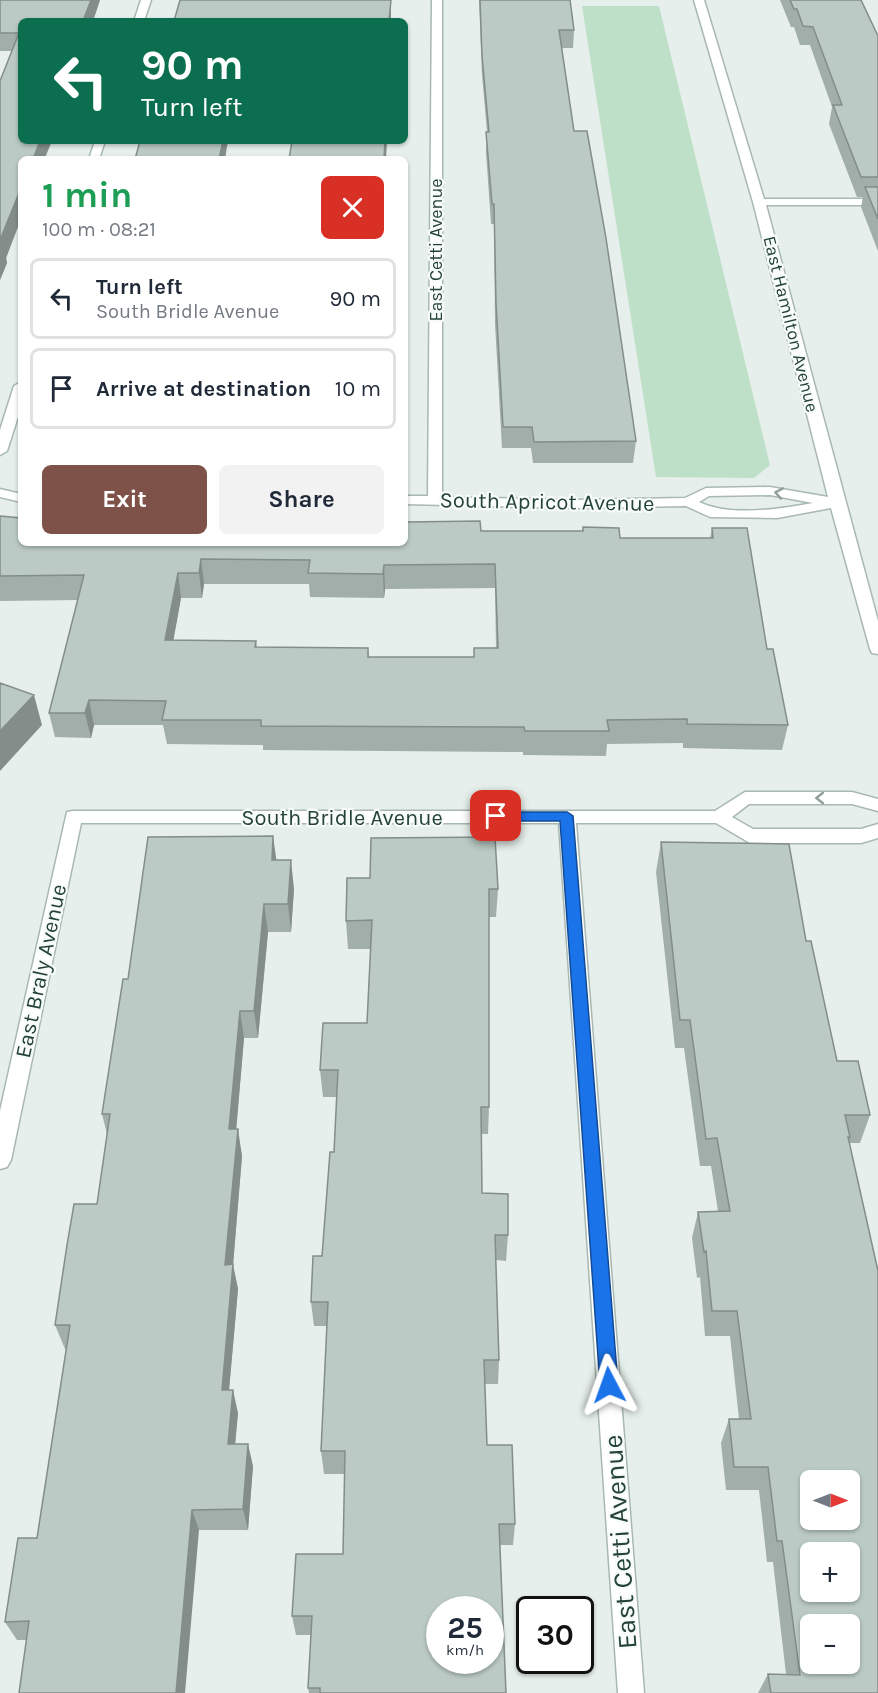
<!DOCTYPE html>
<meta charset="utf-8">
<style>
body{margin:0;font-family:Karla,sans-serif;background:#f2f2f3;color:#1f2937;height:100vh;display:flex;flex-direction:column;font-size:22px;white-space:nowrap}
*{box-sizing:border-box;margin:0}
p{font-size:20px;color:#747a83}
.icon{flex:none;width:33px;height:33px;fill:none;stroke:currentColor;stroke-width:2;stroke-linecap:round;stroke-linejoin:round}
.map{position:relative;flex:1;overflow:hidden}
.details{position:absolute;left:18px;top:156px;width:390px;height:390px;display:flex;flex-direction:column;background:#fff;border-radius:9px;box-shadow:0 2px 4px #0004}
.details>*{flex:none}
.top-card{position:absolute;left:18px;top:18px;width:390px;height:126px;border-radius:9px;box-shadow:0 2px 4px #0004;background:#0b6e4f;color:#fff;overflow:hidden}
.needle{width:39px;rotate:90deg}
.buttons{position:absolute;left:800px;top:1470px;display:grid;gap:12px}
.buttons a{display:grid;place-items:center;width:60px;height:60px;border-radius:9px;background:#fff;box-shadow:0 2px 4px #0004;font-size:30px}
.speed{position:absolute;left:426px;top:1596px;display:flex;gap:12px;font-size:30px;font-weight:700;text-align:center}
.speed>*{display:grid;place-content:center;width:78px;height:78px;border-radius:50%;background:#fff;box-shadow:0 2px 4px #0004;line-height:1}
.speed small{font-size:15px;font-weight:400}
.speed .limit{border:3px solid #111;border-radius:9px;background:#fff;color:#111}
.pin{position:absolute;display:grid;place-items:center;width:51px;height:51px;color:#fff;margin:-26px;border-radius:12px;box-shadow:0 3px 9px #0006}
.me{position:absolute;width:66px;margin:-33px;rotate:356deg;stroke-linejoin:round;filter:drop-shadow(0 0 4px #0008)}
.turn{display:flex;align-items:center;gap:21px;height:126px;padding:0 24px;font-size:27px}
.turn .icon{width:78px;height:78px;stroke-width:2.5}
.turn b{display:block;font-size:42px;line-height:51px}
.round{display:grid;place-items:center;flex:none;width:63px;height:63px;border-radius:9px;background:#f2f2f3}
.headline{display:flex;align-items:center;justify-content:space-between;height:102px;padding:0 24px}
h1{font-size:36px;font-weight:700;line-height:45px;color:#1e9e55}
.button{display:flex;gap:12px;margin-top:auto;padding:12px 24px}
.button a{flex:1;height:69px;border-radius:9px;background:#7f5249;color:#fff;font-size:24px;font-weight:700;line-height:69px;text-align:center}
.button a+a{background:#f2f2f3;color:#1f2937}
ul{padding:0;list-style:none}
li{display:flex;align-items:center;gap:18px;height:81px;margin:0 12px 9px;padding:0 12px;border:3px solid #e0e1e3;border-radius:9px}
li div{flex:1}
li b{display:block;font-size:22px}
li em{font-style:normal}
.map>svg:first-child{display:block}
.green{fill:#bfe0c8}
.lines{fill:none;stroke-linecap:round;stroke-linejoin:round}
.minor-casing{stroke:#a8b8b2;stroke-width:3}
.minor{fill:#fff;fill-rule:evenodd}
.wall{fill:#a1aea9;fill-rule:evenodd}
.shaded-wall{fill:#838d89}
.building{fill:#bbcac4;stroke:#838d89;stroke-width:1.5;fill-rule:evenodd}
.oneway{stroke:#92a09c}
.route{fill:#1a73e8;stroke:#114b97;stroke-width:1.5}
.labels{text-anchor:middle;stroke-width:4.5;stroke-linejoin:round;paint-order:stroke}
.far-street-label{font-size:18px;fill:#24423a;stroke:#f7fbf9}
.street-label{font-size:22px;fill:#24423a;stroke:#f7fbf9}
.near-street-label{font-size:27px;fill:#24423a;stroke:#f7fbf9}
</style>
<div class="map">
<svg width="878" height="1693" viewBox="0 0 878 1693">
<rect width="100%" height="100%" fill="#e6efeb"/>
<path class="green" d="M582 6H659L770 465 754 478 656 477Z"/>
<g class="lines">
<defs>
<path id="minor" d="M141 0H151L144 21H134Z
M432 0H442V497L575 500 685 498 706 488 770 487 828 497 753 202 694 0H704L764 199H878V205H766L878 621V654L872 653 870 649 831 508 777 518 710 517 686 506 575 508 405 504V496H428ZM770 495 813 503C780 509 730 517 699 502L709 496Z
M95 141H105L99 159H89Z
M21 382V407L7 451 0 455V430L14 386Z
M0 489 21 494V502L0 497Z
M745 792H852L878 799V811L852 804H749L732 817 753 829H861L878 824V838L861 843H750L716 823H576L644 1693H618L559 823H81L11 1160 7 1167 0 1169V1111L67 812 73 811H715Z"/>
</defs>
<use href="#minor" class="minor-casing"/>
<use href="#minor" class="minor"/>
</g>
<path class="wall" d="M0 0H100L93 21H21L51 143 6 258 7 263 0 280 12 51H0Z
M479 0H570L574 30 573 48H562L574 131 636 441 633 463H533L531 448H502L495 324 494 224H491L486 152 487 132 482 75Z
M780 0H861L878 36V251L861 207 863 197H857L829 124 832 107 810 45H800L794 27H791Z
M0 516 21 543 481 531H582L583 527 620 538H710L712 528 767 649 788 725 782 750 683 748V743L607 744 606 756 523 755V752L263 750V745L167 744 163 725H94L91 738 55 737 49 713 78 600 0 601ZM204 584H309L310 597 384 598 385 589 495 588 496 648 474 657H369L368 648 257 647 256 641 173 640 181 598H202Z
M661 842 806 941 837 1061 870 1115 860 1143H849L878 1693H758L768 1674H786L773 1562H767L759 1490H726L721 1443 729 1419H739L730 1336H705L700 1277 697 1278 692 1238 698 1212 718 1211 711 1166H700L684 1048H675L656 872Z
M276 860 294 889 291 932H268L258 1038H244L236 1129 242 1156 233 1265 238 1289 229 1390 238 1413 235 1444 253 1466 248 1530H199L26 1640H17L5 1622 37 1538 66 1349H65L55 1325 97 1204 107 1134 102 1114 128 979Z
M370 878 498 889 496 917H489V1107L488 1134H482V1193L508 1235 506 1261 496 1260 499 1360 498 1384H485L487 1445 515 1524 513 1545H500L506 1693H309L308 1688 311 1635H296L292 1616 343 1554 345 1474H324L321 1451 327 1326H314L311 1302 322 1256 334 1152 337 1097H323L320 1070 367 1023 371 949H348L346 921Z"/>
<path class="shaded-wall" d="M91 0H100L93 21H83Z
M391 0V21H389Z
M40 141H50L51 143 44 159H33Z
M223 141H228L225 159H219Z
M385 141H387L386 159H384Z
M21 188V218L6 258 7 263 0 280V240Z
M201 559 204 584 202 598 199 573Z
M384 565 385 589 384 598 383 574Z
M178 573 181 598 169 665 165 640Z
M34 695 42 725 0 771V731Z
M89 700 94 725 91 738 85 713Z
M273 836 277 864 272 860Z
M291 860 294 889 291 932 288 904Z
M264 904 268 932 258 1038 254 1011Z
M240 1011 244 1038 234 1156 229 1129Z
M238 1129 242 1156 233 1265 238 1289 227 1413 222 1390 225 1265Z
M233 1390 238 1413 233 1466 228 1444Z
M248 1444 253 1466 248 1530 243 1509Z
M192 1510 199 1530 185 1693H176Z"/>
<path class="building" d="M0 0H91L83 21H21V141H40L33 159H21V188L0 240V81L19 33H0Z
M180 0H391L389 21H174Z
M480 0H570L574 30H559L574 131H587L606 238 636 441 534 442 532 427H503L496 303 494 204H492L486 132H489L482 56Z
M790 0H861L878 36V177H861L833 105H842L813 27 803 26 797 9H794Z
M140 141H223L219 159H135Z
M292 141H385L384 159H289Z
M865 187H878V219Z
M0 516 21 518V543H405V522L480 521 481 531H583V527L619 528 620 538H713L712 528H747L767 649H773L788 725 687 724V719L607 720 609 731H525L524 727 261 726V720H162L166 701 89 700 85 713H49L84 575 0 576ZM201 559 310 560 308 573 383 574 384 565 495 564 498 648H474V657H368V648L255 647 256 641 165 640 178 573H199Z
M0 683 34 695 0 731Z
M273 836 272 860H291L288 904H264L254 1011H240L229 1129H238L225 1265 233 1264 222 1390H233L228 1444H248L243 1509 192 1510 176 1693H19L29 1621 5 1622 18 1538H37L70 1325H55L67 1245 74 1204H97L110 1114H102L123 979H128L148 837Z
M495 837 498 889H489V1107H481L482 1193 508 1194V1235H495L499 1360H484L487 1445H512L515 1524H499L506 1693H320V1688H308L312 1616H292L296 1554H343L345 1451H321L328 1302H311L313 1256H322L330 1152H334L338 1070H320L323 1023H367L372 920 346 921 347 878H370L371 838ZM440 1610H490V1660H440Z
M661 842 789 844 806 941H811L837 1061H858L870 1115H845L850 1137H848L878 1271V1693H771L768 1674 800 1675 782 1541H777L768 1467H734L729 1419H751L737 1311H712L706 1251 704 1252 698 1212 730 1211 717 1138 706 1139 690 1020H680ZM810 1480H849V1520H810ZM810 1552H849V1592H810ZM810 1624H849V1664H810Z"/>
<defs><path id="oneway-chevron" d="M-2-3.5L2.5 0L-2 3.5" fill="none" stroke-width="1.6" stroke-linecap="round" stroke-linejoin="round" transform="scale(1.5)"/></defs>
<g class="oneway">
<use href="#oneway-chevron" transform="translate(779 493) rotate(-170)"/>
<use href="#oneway-chevron" transform="translate(820 798) rotate(-180)"/>
</g>
<path class="route" d="M496 812H567L573 816 618 1385 615 1391 609 1394 602 1391 600 1385 560 821H496L489 816Z"/>
<g class="labels">
<g class="far-street-label">
<text transform="translate(436 250) rotate(-90)" y="6">East Cetti Avenue</text>
<text transform="translate(791 324) rotate(76)" y="6">East Hamilton Avenue</text>
</g>
<g class="street-label">
<text transform="translate(547 501) rotate(1)" y="8">South Apricot Avenue</text>
<text x="342" y="825">South Bridle Avenue</text>
<text transform="translate(40 971) rotate(-78)" y="8">East Braly Avenue</text>
</g>
<g class="near-street-label">
<text transform="translate(620 1542) rotate(-94)" y="9">East Cetti Avenue</text>
</g>
</g>
</svg>
<div class="buttons">
<a><svg class="needle" viewBox="-14 -14 28 28"><path d="M0-13l5 13h-10z" fill="#e53935"/><path d="M0 13l5-13h-10z" fill="#747a83"/></svg></a>
<a>+</a>
<a>−</a>
</div>
<div class="speed"><div>25<small>km/h</small></div><div class="limit">30</div></div>
<div class="pin" style="left:496px;top:816px;background:#d93025"><svg class="icon" aria-label="arrive" viewBox="0 0 24 24"><path d="M6 21V4h12l-3 4 3 4H6"/></svg></div>
<svg class="me" style="left:609px;top:1385px" viewBox="-20 -20 40 40"><path d="M0-17L14 15 0 8-14 15z" fill="#1a73e8" stroke="#fff" stroke-width="4"/></svg>
<div class="top-card">
<div class="turn"><svg class="icon" aria-label="left" viewBox="0 0 24 24"><path d="M17 20v-9H6M10 6l-5 5 5 5"/></svg><div><b>90 m</b>Turn left</div></div>
</div>
<section class="details">
<div class="headline"><div><h1>1 min</h1><p>100 m · 08:21</p></div><a class="round" style="background:#d93025;color:#fff"><svg class="icon" aria-label="close" viewBox="0 0 24 24"><path d="M6 6l12 12M18 6L6 18"/></svg></a></div>
<ul>
<li><svg class="icon" aria-label="left" viewBox="0 0 24 24"><path d="M17 20v-9H6M10 6l-5 5 5 5"/></svg><div><b>Turn left</b><p>South Bridle Avenue</p></div><em>90 m</em></li>
<li><svg class="icon" aria-label="arrive" viewBox="0 0 24 24"><path d="M6 21V4h12l-3 4 3 4H6"/></svg><div><b>Arrive at destination</b></div><em>10 m</em></li>
</ul>
<div class="button"><a>Exit</a><a>Share</a></div>
</section>
</div>
